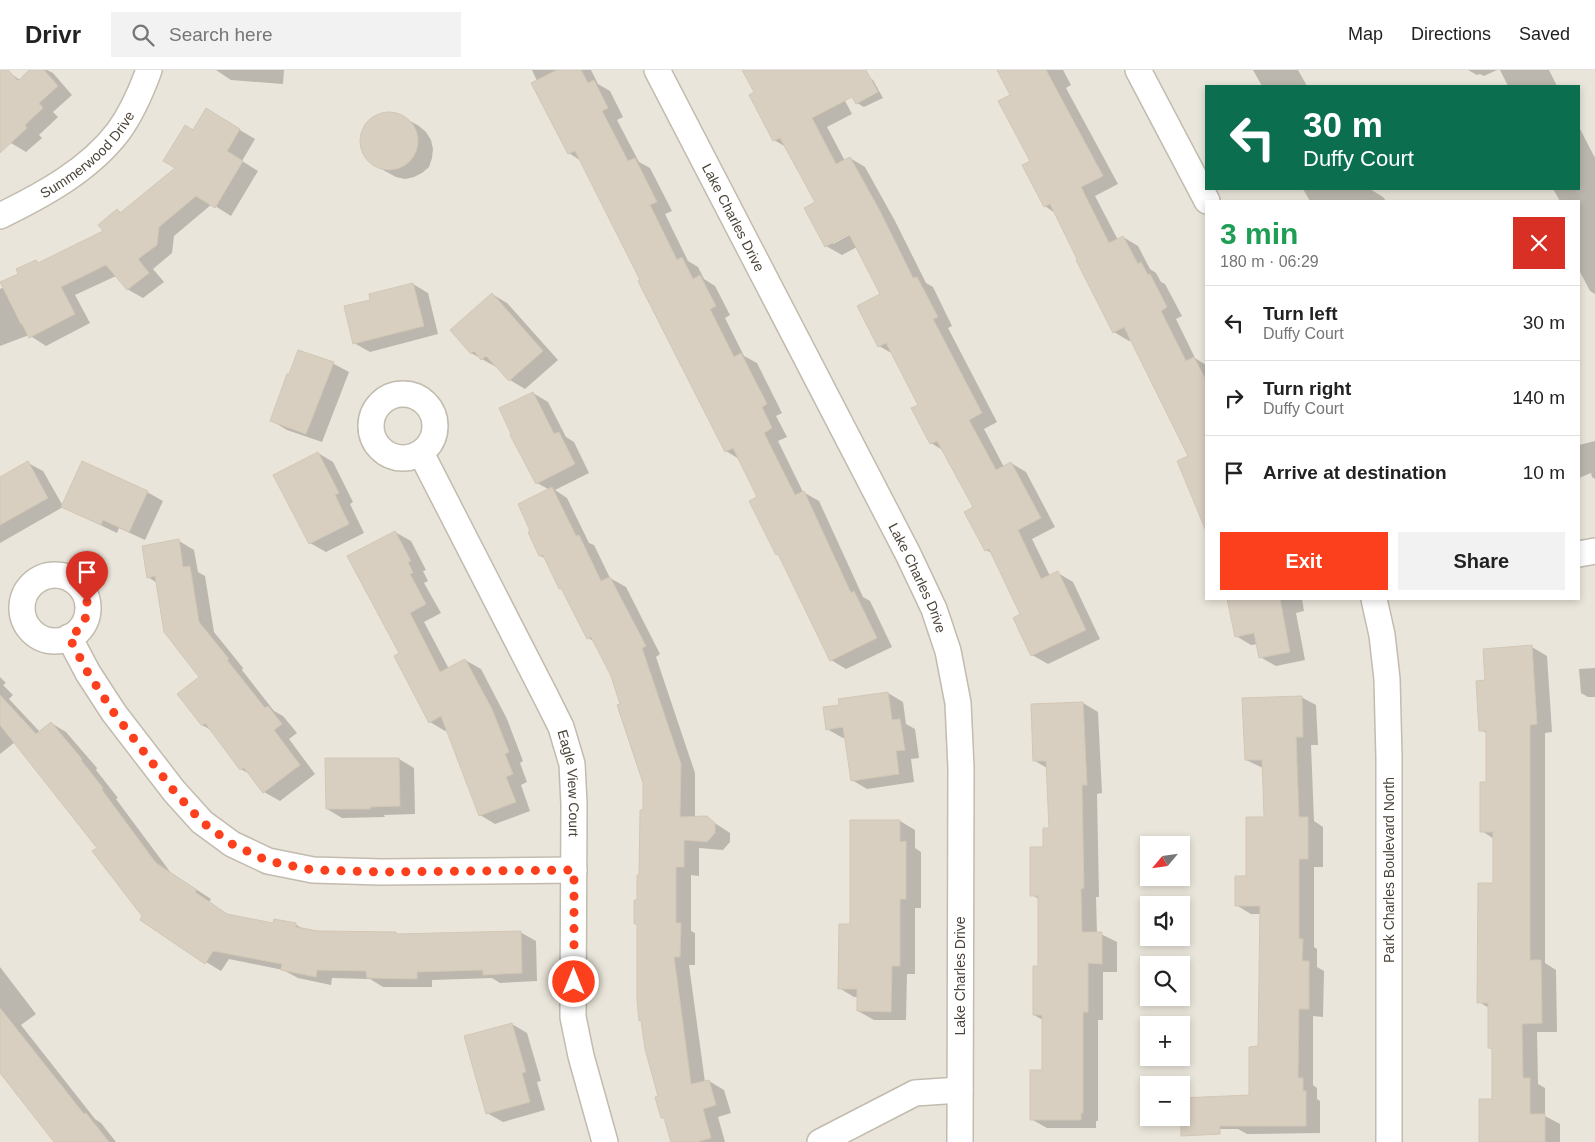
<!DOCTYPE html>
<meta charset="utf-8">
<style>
body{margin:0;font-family:Helvetica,sans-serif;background:#f2f2f2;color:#222;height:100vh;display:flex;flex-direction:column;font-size:19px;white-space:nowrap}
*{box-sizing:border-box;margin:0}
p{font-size:16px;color:#767676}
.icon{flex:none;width:28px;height:28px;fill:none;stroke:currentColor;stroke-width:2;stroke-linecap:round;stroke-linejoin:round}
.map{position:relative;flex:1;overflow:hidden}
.details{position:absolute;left:1205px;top:130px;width:375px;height:400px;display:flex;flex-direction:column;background:#fff;border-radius:0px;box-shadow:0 2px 8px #0003}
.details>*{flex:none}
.top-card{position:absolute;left:1205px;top:15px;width:375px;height:105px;border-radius:0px;box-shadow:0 2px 8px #0003;background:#0b6e4f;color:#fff;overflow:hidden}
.needle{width:32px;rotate:241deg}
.buttons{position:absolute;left:1140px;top:766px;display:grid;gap:10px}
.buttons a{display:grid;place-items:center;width:50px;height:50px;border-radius:0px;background:#fff;box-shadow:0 2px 8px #0003;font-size:25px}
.pin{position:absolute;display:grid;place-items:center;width:42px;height:42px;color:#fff;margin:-51px -21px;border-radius:50% 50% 50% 0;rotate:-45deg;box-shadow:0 0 5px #0007}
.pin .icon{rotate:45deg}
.me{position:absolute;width:55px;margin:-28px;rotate:0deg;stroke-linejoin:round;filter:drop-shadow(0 0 4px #0008)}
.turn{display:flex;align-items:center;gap:18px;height:105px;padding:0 15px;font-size:22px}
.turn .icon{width:65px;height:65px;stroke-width:2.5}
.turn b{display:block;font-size:35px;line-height:42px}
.round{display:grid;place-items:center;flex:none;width:52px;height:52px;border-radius:0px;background:#f2f2f2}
.headline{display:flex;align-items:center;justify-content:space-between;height:85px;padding:0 15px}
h1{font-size:30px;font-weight:700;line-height:38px;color:#1e9e55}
.cta{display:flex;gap:10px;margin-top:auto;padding:10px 15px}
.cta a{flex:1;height:58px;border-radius:0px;background:#fc3f1d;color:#fff;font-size:20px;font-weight:700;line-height:58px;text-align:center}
.cta a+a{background:#f2f2f2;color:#222}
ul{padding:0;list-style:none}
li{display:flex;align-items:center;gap:15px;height:75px;padding:0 15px;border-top:1px solid #e0e0e0}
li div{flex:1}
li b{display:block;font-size:19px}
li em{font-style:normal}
header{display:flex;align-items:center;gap:30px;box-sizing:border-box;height:70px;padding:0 25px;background:#fff;border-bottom:1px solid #e0e0e0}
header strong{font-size:24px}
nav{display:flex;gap:28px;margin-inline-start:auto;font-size:18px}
.search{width:350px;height:45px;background:#f2f2f2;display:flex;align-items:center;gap:12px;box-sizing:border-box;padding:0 18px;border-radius:0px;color:#767676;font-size:19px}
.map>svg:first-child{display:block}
.residential{fill:#eae5da;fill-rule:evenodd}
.shadow{fill:#0003;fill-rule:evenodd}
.building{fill:#d8cfc1;stroke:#d3c7b4}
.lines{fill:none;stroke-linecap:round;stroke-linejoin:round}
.minor-casing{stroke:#c2bbae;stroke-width:28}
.minor{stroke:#fff;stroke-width:25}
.route{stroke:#fc3f1d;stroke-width:9;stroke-dasharray:0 16.2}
.labels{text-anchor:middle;stroke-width:5;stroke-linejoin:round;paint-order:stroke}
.street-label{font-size:14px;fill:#4b4439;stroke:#fff}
</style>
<header>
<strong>Drivr</strong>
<div class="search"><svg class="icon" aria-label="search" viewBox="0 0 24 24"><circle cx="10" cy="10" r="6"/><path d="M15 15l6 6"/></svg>Search here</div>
<nav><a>Map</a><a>Directions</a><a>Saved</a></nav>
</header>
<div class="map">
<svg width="1595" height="1072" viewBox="0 0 1595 1072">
<rect width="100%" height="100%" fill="#f6f3ec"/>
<path class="residential" d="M0 0H1595V1072H0ZM1206 16H1579V119H1206ZM1206 131H1579V529H1206ZM1149 775H1181V808H1149ZM1149 835H1181V868H1149ZM1149 895H1181V928H1149ZM1149 955H1181V988H1149ZM1149 1015H1181V1048H1149Z"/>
<path class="shadow" d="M31 0H47L53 3 72 25 53 42 58 47 39 65 42 68 26 82 11 73 0 61V14L11 4 20 10Z
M216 0H284L283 14 231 10Z
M532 0H591L598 14 610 21 623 47 617 50 639 92 650 98 672 141 665 144 688 191 698 197 704 209 715 216 730 245 725 248 744 286 757 293 782 343 776 346 787 367 778 371 803 422 819 431 863 527 870 531 892 577 846 599 831 590 781 487 777 484 759 428 739 389 726 381 581 91 569 83Z
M744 0H823L834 10 852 44 827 57 845 91 850 88 865 97 895 151 926 213 933 217 952 256 948 258 997 352 984 359 1004 397 1011 393 1026 402 1055 457 1032 469 1050 506 1058 503 1073 512 1100 569 1048 594 1032 585 1022 545 993 484 986 480 974 438 944 381 931 373 919 335 893 284 879 276 882 225 857 177 842 185 826 176 816 133 786 77 774 70 756 23ZM854 160 855 162 833 174V172Z
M998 0H1063L1071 15 1066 18 1118 114 1095 126 1118 170 1123 167 1138 176 1150 199 1156 203 1161 212 1165 214 1182 246 1176 249 1195 288 1206 295V452L1202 449 1190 387 1131 270 1129 271 1114 262 1055 143 1045 136 1012 26Z
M1253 0H1298L1307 16H1262Z
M1468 0H1497L1484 6 1480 4 1477 5Z
M1500 0H1549L1557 16H1508Z
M866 6 873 10 883 28 864 37 857 33Z
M206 40 255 69 242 91 258 101 231 146 212 134 174 166 172 183 153 199 164 212 143 228 127 219 116 206 75 225 90 253 46 276 29 265 0 276V219L4 217 36 191 40 193 105 161 117 140 122 143 177 98 193 61Z
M385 44H394L403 47 419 56 426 62 431 70 433 79 432 88 429 97 422 103 414 107 405 109 396 107 372 94 366 87 362 78 361 69 364 60 369 52 376 47Z
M1579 57 1595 88V224L1590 221 1579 200V131H1560L1553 119H1579Z
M1303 119H1370L1383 127 1386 131H1310Z
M413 214 428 223 438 264 370 282 354 273 372 231Z
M492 224 507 233 558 290 525 319 510 310 498 298 471 283Z
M299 281 334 294 349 302 322 372 287 360 272 351Z
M533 323 548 332 566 367 574 372 589 403 555 420 567 428 589 473 594 475 610 508 626 517 660 584 656 587 695 703V748H707L730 763V772L723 780 699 778V806L691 805V861L695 863V895H689L705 1012 709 1011 724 1020 731 1043 718 1047 725 1072H672L666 1049 663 1048 643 951 640 950 638 855 635 853 640 806 644 713 612 605 595 572 588 568 563 520 560 518 547 489 540 486 550 420 537 413Z
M1595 371V409L1592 407 1591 403 1579 408V375Z
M318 383 333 392 353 432 350 434 364 463 326 482 310 473 275 405Z
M28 393 43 401 63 436 147 422 163 431 145 470 119 458 117 463 63 437 0 473V408Z
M395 462 411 471 426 500 423 501 428 511 424 513 441 543 424 552 449 599 465 590 481 599 507 649 523 691 520 693 527 712 521 715 530 741 495 754 480 745 448 659 445 661 430 652 400 584Z
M179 471 194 480 198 502 205 506 214 562 243 598 242 600 274 641 283 646 297 663 289 669 315 704 280 731 264 722 251 705 241 699 211 660 202 655 200 607 157 513 148 507Z
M1228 529H1302L1304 541 1296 543 1305 590 1276 596 1260 587 1258 574 1251 575 1236 566Z
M1532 577 1547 586 1552 662 1545 663V893L1556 900 1557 962H1537L1538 1014 1545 1018V1046L1560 1054V1072H1480L1493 1030V980L1490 978 1489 938 1479 932 1494 814V769L1482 761 1488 714V664L1481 660 1486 612Z
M1595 598V627H1588L1581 623 1579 599Z
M0 607 6 613 3 615 13 625 9 629 40 662 51 653 66 662 97 698 96 700 118 728 116 729 171 803 211 829 209 832 230 846 274 854H295L305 860 318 862 396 863 398 865 520 862 536 871 537 911 500 913 492 908 432 910V917H383L370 909 332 908 331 915 298 908 283 900 229 889 221 901 206 892 144 846 98 778 15 672 0 684Z
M888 623 903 632 906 654 915 659 919 688 911 689 914 712 867 719 852 710 846 667 843 668 827 659 841 636Z
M1301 627 1316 635 1318 675H1311L1314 751 1323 757V797H1314V877L1317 879V897L1324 901 1323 947 1313 946V1015L1317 1018V1029L1320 1031V1063L1247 1064 1238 1059H1194L1179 1050V1048L1250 1026 1259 978 1261 844H1251L1236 835 1247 807 1266 748 1263 698 1246 690Z
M1083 633 1098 642 1102 723 1097 724 1099 827H1096L1097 864H1101L1117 872V902H1103V950H1098V1051H1096V1058H1047L1031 1049 1043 1001V950L1034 945 1039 897V829L1032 825 1050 759 1047 698 1035 691Z
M399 689 414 698 415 744 384 745 385 747 342 748 327 739Z
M900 751 915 760V778L921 782V838H915V904H907L906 950H874L858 941V927H854L839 918Z
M0 897 36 944 21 955 95 1049 101 1053 116 1072H56L0 1001Z
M512 954 527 963 541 1011 537 1012 545 1040 503 1052 487 1043Z"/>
<path class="building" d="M0 0H8L18 11 29 0H44L58 16 39 33 43 38 25 55 27 58 0 83Z
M557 0H581L588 13 594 10 608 38 602 41 628 91 635 88 657 132 650 135 677 190 682 187 693 209 700 205 716 236 710 239 734 287 741 283 767 334 762 337 772 358 764 363 795 425 804 421 851 523 854 521 877 568 830 591 778 484 776 485 749 431 757 427 733 378 725 382 638 211 640 210 575 81 568 84 531 13Z
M742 0H866L878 22 856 34 852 27 812 48 836 94 850 87 880 141 913 208 917 207 938 247 933 249 982 343 969 350 996 400 1011 392 1041 448 1018 460 1041 509 1058 501 1086 560 1031 586 1013 548 1020 544 989 479 985 481 964 442 973 437 937 371 930 374 911 338 918 335 886 273 878 277 857 236 880 224 849 164 825 177 804 138 815 132 780 68 773 71 749 25 754 22Z
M997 0H1046L1103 106 1081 117 1109 173 1123 166 1138 194 1141 192 1148 205 1150 204 1167 237 1161 241 1186 291 1194 287 1206 310V461L1177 391 1188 386 1124 257 1113 263 1076 190 1077 189 1050 134 1044 137 1022 95 1030 91 998 31 1010 25Z
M206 38 240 59 227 81 243 91 215 138 196 126 159 157 157 175 138 189 149 203 127 220 106 195 61 217 75 244 29 268 22 254H21L0 212 18 204 16 199 36 190 38 193 103 161 98 155 117 139 120 143 175 98 163 91 185 55 193 60Z
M360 71a29 29 0 1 1 58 0a29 29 0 1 1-58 0Z
M413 213 424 256 353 274 344 236 370 230 369 224Z
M492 223 543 281 509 311 486 286 481 290 474 281 471 284 450 260Z
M298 280 334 292 306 364 270 351 287 304H289Z
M533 322 554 364 559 362 575 394 536 414 510 365 511 364 499 338Z
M318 382 339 423 335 425 349 454 309 474 273 405Z
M28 391 48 428 0 455V407Z
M82 391 148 421 129 462 103 450 101 455 61 437Z
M552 417 576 466 579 465 601 511 610 507 646 576 642 578 681 694 680 747 707 746 715 753V763L707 772 684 770V797H676V853H681L680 887H674L691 1014 709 1010 716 1035 703 1039 711 1068 697 1072H671L664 1048H661L655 1027 658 1026 645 979 641 950 639 951 637 930V854H634V830H637V805H639L640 740H643V713L617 635 620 634 611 606 591 567 587 569 561 518 559 519 543 485 539 486 528 462 530 461 518 434Z
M395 461 411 491 408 492 413 503 410 504 426 534 410 543 440 602 465 589 492 639 509 682 505 684 513 704 506 707 516 732 479 746 441 646 429 653 394 586 399 583 347 486Z
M179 469 183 497 190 496 199 552 229 589 227 590 265 638 268 636 282 654 274 660 300 695 263 723 244 698 240 700 205 653 202 656 177 624 199 607 164 562 155 506 147 508 142 476Z
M1227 529H1280L1290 582 1259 588 1254 563 1235 567Z
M1532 575 1537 654 1530 655V890H1541L1542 953 1522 954 1523 1008H1530V1044H1545V1072H1479V1029H1492V978H1488V933H1477L1478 813H1493V762H1480V712H1486V661H1479L1476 611 1485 610 1483 579Z
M888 622 892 650 900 649 905 680 896 681 899 704 851 711 843 657 826 660 823 637 839 635 838 629Z
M0 625 36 664 51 652 82 689 81 690 103 718 102 720 156 793 197 820 195 822 227 844 273 853 274 849 296 853V857L318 861 396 862V864L521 861 522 903 483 905V900L417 902V909L367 908 366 901 317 900 316 907 281 900 282 894 213 881 205 894 140 850 142 846 92 781 97 778 0 655Z
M1302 626 1303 667H1296L1299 747H1308V789H1299V869H1303L1302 891H1309V939H1299L1298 1008H1303V1021H1306V1056H1220V1064L1181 1066V1028L1249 1025V977L1258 976 1260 836H1235V806H1246V747H1264L1262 690H1245L1242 628Z
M1083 632 1087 715H1082L1084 818 1081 819 1082 862H1102V894L1088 893V942H1083V1043H1081V1050H1030V1000H1042V945H1033V896H1038V826H1030V777H1043V758H1049L1046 691H1033L1031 634Z
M325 688H399L400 736 370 737V739H326Z
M850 750H900V772L906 771V829H900V896H892L891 942 857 941V919H838L839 854H850Z
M0 938 84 1044 86 1043 109 1072H54L0 1003Z
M512 953 526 1002 522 1003 530 1032 486 1044 464 966Z"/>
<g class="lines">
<defs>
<g id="minor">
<path id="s1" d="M657 0 908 484 934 539 948 581 958 633 961 698 960 1072"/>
<path d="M1138 0 1207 131"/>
<path id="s2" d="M0 146C43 125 89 100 118 62 132 43 141 22 149 0"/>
<circle cx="403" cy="356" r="32"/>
<path id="s3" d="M421 383 545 625 561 657 572 694 574 734 573 947 581 986 605 1072"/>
<path d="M1579 484 1595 481"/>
<circle cx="55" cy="538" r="33"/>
<path d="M1374 529 1382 565 1387 609 1389 688V1072"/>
<path d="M69 567 88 603 114 643 174 721 202 752 232 774 268 791 313 800 381 802 574 800"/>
<path d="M820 1072 915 1023 960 1020"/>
</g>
</defs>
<use href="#minor" class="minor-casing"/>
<use href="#minor" class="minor"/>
</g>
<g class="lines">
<path class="route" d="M87 532C88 548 83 558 69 567L88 603 114 643 174 721 202 752 232 774 268 791 313 800 381 802 574 800V912"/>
</g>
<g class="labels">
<g class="street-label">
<text dy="5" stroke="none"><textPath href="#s2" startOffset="108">Summerwood Drive</textPath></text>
<text dy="5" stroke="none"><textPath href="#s1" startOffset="166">Lake Charles Drive</textPath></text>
<text dy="5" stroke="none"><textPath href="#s1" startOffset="571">Lake Charles Drive</textPath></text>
<text dy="5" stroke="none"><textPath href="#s3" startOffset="365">Eagle View Court</textPath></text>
<text transform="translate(1389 800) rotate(-90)" y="5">Park Charles Boulevard North</text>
<text transform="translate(960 906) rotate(-90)" y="5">Lake Charles Drive</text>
</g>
</g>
</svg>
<div class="buttons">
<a><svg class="needle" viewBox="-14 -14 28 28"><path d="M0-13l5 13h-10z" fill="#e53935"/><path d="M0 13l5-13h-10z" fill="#767676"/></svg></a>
<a><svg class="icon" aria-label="sound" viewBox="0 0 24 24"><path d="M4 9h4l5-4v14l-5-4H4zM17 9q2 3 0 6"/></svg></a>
<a><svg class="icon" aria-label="search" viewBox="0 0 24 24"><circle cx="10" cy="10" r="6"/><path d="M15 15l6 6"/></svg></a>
<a>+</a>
<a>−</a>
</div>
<div class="pin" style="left:87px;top:532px;background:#d93025"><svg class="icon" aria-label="arrive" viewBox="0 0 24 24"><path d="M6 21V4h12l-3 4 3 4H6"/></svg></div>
<svg class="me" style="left:574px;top:912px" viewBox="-20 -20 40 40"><circle r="17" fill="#fc3f1d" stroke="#fff" stroke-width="3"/><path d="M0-11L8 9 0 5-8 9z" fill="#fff"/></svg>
<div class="top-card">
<div class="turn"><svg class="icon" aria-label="left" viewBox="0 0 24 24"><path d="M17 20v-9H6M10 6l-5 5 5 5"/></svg><div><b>30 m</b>Duffy Court</div></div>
</div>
<section class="details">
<div class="headline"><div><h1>3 min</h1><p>180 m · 06:29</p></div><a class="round" style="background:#d93025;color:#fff"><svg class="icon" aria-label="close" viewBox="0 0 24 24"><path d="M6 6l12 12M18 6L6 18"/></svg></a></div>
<ul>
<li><svg class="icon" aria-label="left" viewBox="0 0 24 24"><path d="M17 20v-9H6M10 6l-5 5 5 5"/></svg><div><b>Turn left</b><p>Duffy Court</p></div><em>30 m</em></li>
<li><svg class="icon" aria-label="right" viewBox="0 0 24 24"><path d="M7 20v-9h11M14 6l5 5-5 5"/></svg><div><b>Turn right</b><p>Duffy Court</p></div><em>140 m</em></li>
<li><svg class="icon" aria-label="arrive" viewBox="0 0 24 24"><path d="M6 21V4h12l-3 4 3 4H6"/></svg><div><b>Arrive at destination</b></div><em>10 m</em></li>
</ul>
<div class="cta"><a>Exit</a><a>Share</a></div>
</section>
</div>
